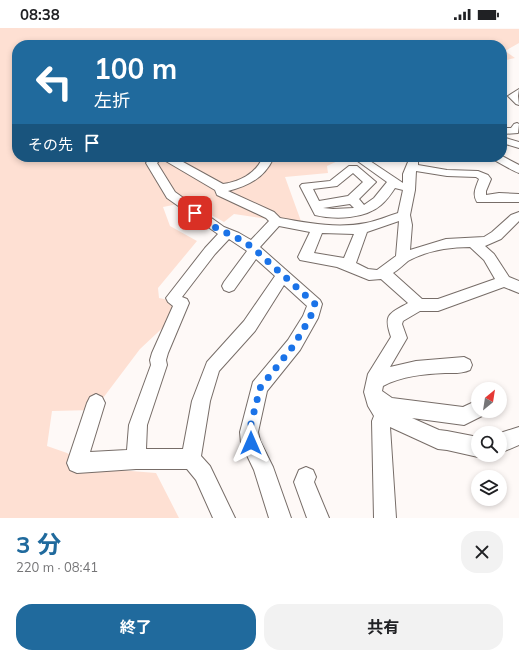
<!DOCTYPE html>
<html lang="ja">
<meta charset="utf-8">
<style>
body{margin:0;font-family:Mulish,"Noto Sans JP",sans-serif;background:#f2f2f2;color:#202124;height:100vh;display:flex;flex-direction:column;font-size:15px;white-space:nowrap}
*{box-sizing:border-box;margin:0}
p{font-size:13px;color:#757577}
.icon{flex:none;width:22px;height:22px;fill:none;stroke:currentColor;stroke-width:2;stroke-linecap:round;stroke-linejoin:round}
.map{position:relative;height:490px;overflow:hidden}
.details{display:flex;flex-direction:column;background:#fff;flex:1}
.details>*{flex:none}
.hud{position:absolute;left:12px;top:12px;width:495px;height:122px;border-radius:16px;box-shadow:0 2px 6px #0003;background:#206a9d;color:#fff;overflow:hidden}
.needle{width:26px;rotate:30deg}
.tools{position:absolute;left:471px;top:354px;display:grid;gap:8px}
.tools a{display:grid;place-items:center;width:36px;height:36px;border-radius:50%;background:#fff;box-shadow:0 2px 6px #0003;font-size:20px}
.pin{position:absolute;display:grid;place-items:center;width:34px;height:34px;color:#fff;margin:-17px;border-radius:8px;box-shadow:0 2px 6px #0006}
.me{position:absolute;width:44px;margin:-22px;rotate:0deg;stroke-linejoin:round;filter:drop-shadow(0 0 3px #0008)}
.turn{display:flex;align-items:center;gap:14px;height:84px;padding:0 16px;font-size:18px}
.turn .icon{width:52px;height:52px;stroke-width:2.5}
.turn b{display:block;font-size:28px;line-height:34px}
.then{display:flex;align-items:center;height:38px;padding:0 16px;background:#0003;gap:8px;font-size:15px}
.round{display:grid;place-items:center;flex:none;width:42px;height:42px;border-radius:16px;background:#f2f2f2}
.head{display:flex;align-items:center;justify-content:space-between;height:68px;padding:0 16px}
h1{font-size:24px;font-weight:700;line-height:30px;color:#206a9d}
.primary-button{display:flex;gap:8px;margin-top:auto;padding:8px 16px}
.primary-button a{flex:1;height:46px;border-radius:16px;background:#206a9d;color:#fff;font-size:16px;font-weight:700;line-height:46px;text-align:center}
.primary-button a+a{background:#f2f2f2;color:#202124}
.status{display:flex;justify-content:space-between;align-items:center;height:28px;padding:0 20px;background:#fff;direction:ltr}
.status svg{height:11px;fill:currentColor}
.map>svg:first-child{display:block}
.green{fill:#fee0d3}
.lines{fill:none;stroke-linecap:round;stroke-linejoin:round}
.minor-casing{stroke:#776d68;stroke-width:2}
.minor{fill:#fff;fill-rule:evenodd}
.route{stroke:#1a73e8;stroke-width:7;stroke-dasharray:0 12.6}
</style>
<div class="status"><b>08:38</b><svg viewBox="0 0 49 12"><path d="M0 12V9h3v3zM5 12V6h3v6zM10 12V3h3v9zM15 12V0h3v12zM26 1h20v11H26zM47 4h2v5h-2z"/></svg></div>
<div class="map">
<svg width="519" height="490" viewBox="0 0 519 490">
<rect width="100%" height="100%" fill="#fef9f7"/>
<path class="green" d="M0 0 519 1V15L505 23 515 30 502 33V17H17V129H353L346 132 342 131 327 138 328 145 285 149 302 196 234 186 224 194 188 174 163 179 170 198 197 213 158 260 159 270 179 274 171 292 140 321 94 382 52 383 47 418 67 425 93 440 156 445 179 490H0Z"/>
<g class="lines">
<defs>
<path id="minor" d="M519 61 518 68 519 77 516 76 508 68Z
M517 95 519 96 518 105 502 106V100H511L514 96Z
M502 109 519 114V120L502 115Z
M502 128 519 137V145C515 144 492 131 490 129Z
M151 129H174L223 156C239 154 255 146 262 131L261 129H272L273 131C264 150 248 158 228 163L274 184 280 190C308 195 337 201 366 195 377 193 388 188 398 185L403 162 395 160C391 166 387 172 381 177 365 191 335 192 315 187L300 158 302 156 330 153 349 138H357L376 154 359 171 364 177 374 170 387 154 352 129H364L403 155V146L408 134 404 129H415L418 134V137L447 142 478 143 488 147 491 151 486 163V167L499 165 519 166V174H477C472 166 476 159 479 151L476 149 447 148 416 143 415 162 410 187 412 197 410 222 446 211 484 209 492 204 511 187 519 184V193L501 211 485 218 494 226 509 249 519 253V265L504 259 438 283H420L403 293 402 296 407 310 390 339 416 333 464 329 470 332 472 337 470 342C461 346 454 345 445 345 424 346 402 348 383 358L382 363 392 370 463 379 478 372V383H486L484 387 464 397 412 390 439 402 447 403 478 409V427H482L478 429 447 422 438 421 390 399 396 490H374L372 393 374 388 368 378 364 364 368 346 391 309C383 286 389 286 408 275L381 251 369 252 337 239 300 232 298 229 310 204 279 198 260 219 320 272 322 276 318 290 300 322 267 363 258 404 260 413 273 439 291 490H269L254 442 241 415 240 404 253 354 288 312 303 288 307 278 284 257 255 303 219 343 210 373 201 428 210 438 235 490H213L196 452 187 441H136L77 445 70 442 67 435 87 375 90 369 96 366 102 369 105 375 90 424 127 422 129 397 151 337 150 332 152 325 173 278 168 274 166 270 205 220 218 206 167 170 146 135ZM160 132H164L215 162 217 167 266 190 269 193 251 212 239 205 224 199 175 164 157 135ZM353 145 363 154 348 168 319 173 313 161 337 158ZM350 176 354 180 333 181 323 180ZM399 193 396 228 377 242 368 241 356 235 367 204ZM322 205 354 206 344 230 314 225ZM229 211 247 223 224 254 222 258 224 262 229 264 234 262 256 231 275 248 244 293 207 334 192 373 183 421H146L147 397 167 337 166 332 168 325 189 275 187 271 182 269 215 226ZM470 219 484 232 495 251 438 271H422L393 245C398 242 403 237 408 233 426 223 449 219 470 219Z
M519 399V417L500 425V405Z
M306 439 313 442 316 449 314 454 329 490H307L294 454 299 442Z"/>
</defs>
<use href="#minor" class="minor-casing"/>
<use href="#minor" class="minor"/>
</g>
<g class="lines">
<path class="route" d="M195 185 219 202 234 208 252 219 315 276 310 290 294 317 260 360 249 404 251 415"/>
</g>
</svg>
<div class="tools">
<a><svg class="needle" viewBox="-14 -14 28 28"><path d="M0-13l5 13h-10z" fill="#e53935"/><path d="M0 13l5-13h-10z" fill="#757577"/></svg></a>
<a><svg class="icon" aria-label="search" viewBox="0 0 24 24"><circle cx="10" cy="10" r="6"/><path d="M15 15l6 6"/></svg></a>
<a><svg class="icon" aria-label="layers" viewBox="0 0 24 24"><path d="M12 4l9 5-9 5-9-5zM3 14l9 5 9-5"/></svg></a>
</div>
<div class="pin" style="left:195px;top:185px;background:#d93025"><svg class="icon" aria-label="arrive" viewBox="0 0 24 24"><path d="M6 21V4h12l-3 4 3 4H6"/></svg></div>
<svg class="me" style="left:251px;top:415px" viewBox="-20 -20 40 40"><path d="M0-17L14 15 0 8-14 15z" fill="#1a73e8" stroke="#fff" stroke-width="4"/></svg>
<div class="hud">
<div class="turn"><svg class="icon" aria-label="left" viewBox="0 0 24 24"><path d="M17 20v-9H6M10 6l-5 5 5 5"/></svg><div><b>100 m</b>左折</div></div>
<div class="then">その先<svg class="icon" aria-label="arrive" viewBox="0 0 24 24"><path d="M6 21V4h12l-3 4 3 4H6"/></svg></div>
</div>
</div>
<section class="details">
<div class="head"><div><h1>3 分</h1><p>220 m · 08:41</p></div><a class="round"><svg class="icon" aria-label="close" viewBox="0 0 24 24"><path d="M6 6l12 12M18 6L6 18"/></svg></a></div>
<div class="primary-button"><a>終了</a><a>共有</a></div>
</section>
